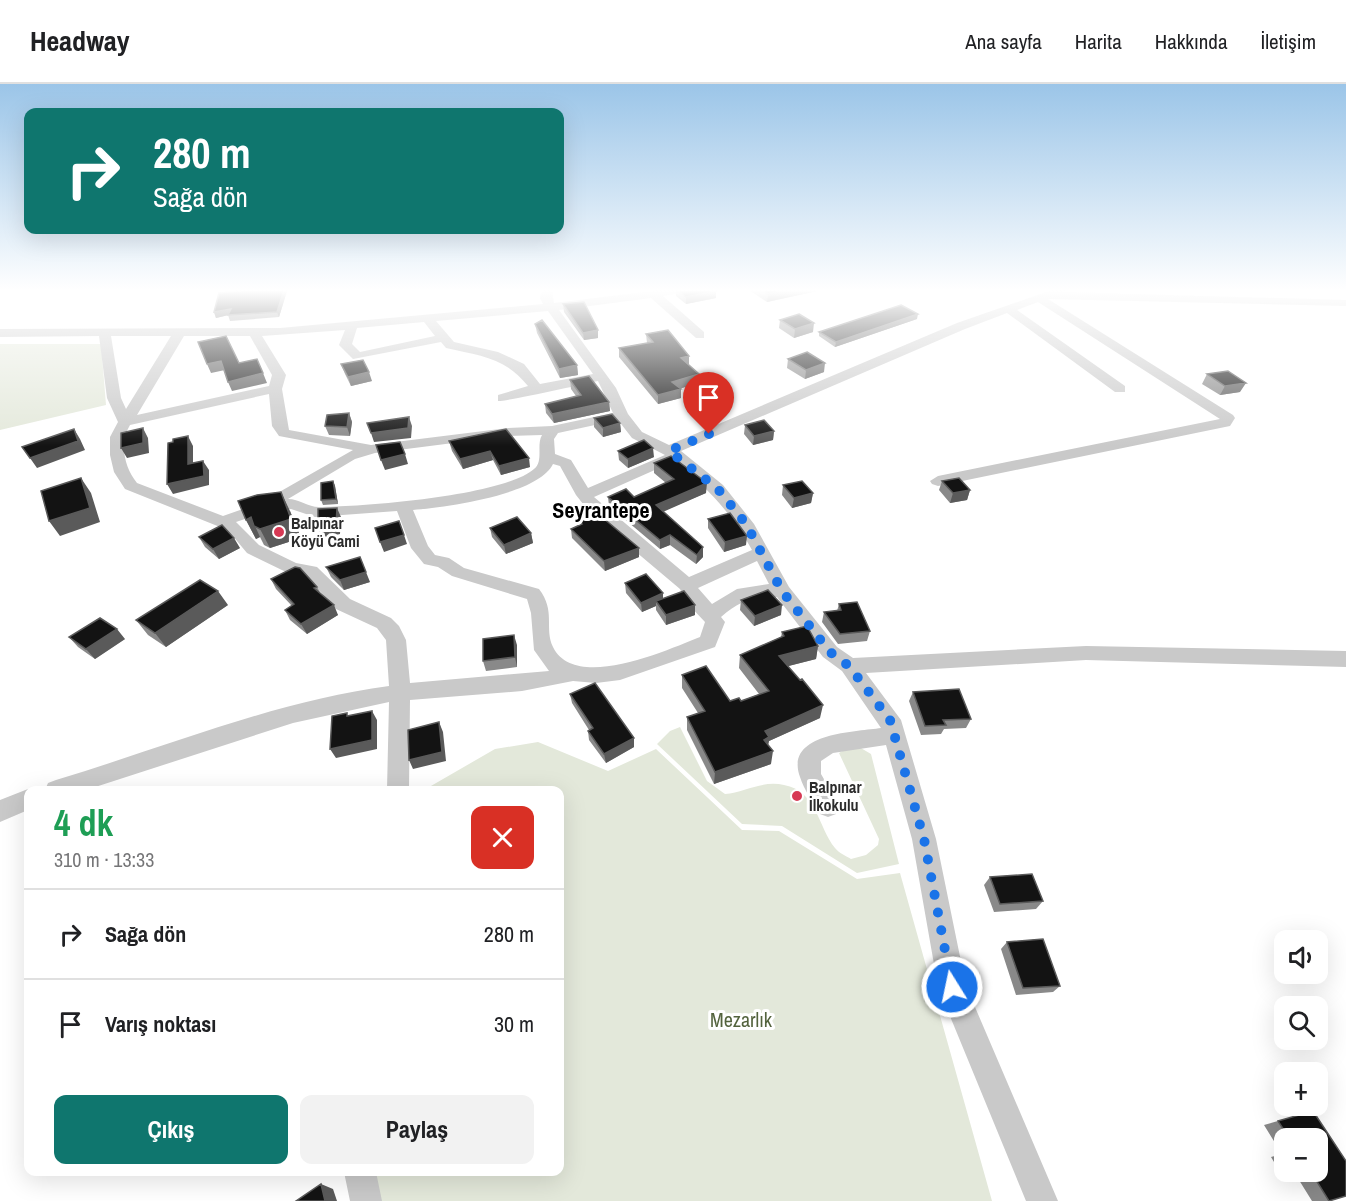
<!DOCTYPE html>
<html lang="tr">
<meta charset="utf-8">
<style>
body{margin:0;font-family:"Archivo Narrow",sans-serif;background:#f2f2f2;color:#202124;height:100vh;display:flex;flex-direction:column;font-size:22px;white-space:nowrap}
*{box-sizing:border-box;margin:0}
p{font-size:20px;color:#757577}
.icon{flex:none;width:33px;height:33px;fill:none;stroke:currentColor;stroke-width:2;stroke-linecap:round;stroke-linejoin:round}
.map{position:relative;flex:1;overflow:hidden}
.panel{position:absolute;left:24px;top:702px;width:540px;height:390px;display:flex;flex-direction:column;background:#fff;border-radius:12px;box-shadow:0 6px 24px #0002}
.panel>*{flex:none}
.banner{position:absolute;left:24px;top:24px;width:540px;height:126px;border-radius:12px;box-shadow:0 6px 24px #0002;background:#0f766e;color:#fff;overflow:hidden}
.tools{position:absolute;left:1274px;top:846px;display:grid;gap:12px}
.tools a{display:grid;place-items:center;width:54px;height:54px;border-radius:12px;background:#fff;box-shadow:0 6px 24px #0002;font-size:30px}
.pin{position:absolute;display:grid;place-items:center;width:51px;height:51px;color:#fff;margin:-62px -26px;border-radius:50% 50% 50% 0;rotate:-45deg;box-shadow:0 0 6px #0007}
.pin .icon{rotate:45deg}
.me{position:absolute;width:66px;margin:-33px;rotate:350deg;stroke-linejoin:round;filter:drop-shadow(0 0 4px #0008)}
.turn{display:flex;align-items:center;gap:21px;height:126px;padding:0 30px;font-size:27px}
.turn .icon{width:78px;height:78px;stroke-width:2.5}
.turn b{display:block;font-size:42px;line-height:51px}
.round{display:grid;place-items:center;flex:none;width:63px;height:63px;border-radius:12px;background:#f2f2f2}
.overview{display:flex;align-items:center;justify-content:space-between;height:102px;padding:0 30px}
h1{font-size:36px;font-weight:700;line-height:45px;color:#1e9e55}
.button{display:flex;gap:12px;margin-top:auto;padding:12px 30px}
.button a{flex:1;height:69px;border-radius:12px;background:#0f766e;color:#fff;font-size:24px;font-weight:700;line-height:69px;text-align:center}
.button a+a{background:#f2f2f2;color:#202124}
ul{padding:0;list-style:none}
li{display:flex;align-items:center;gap:18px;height:90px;padding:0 30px;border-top:2px solid #e0e0e0}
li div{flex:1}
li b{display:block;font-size:22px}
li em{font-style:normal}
header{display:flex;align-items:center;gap:36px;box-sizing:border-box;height:84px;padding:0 30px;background:#fff;border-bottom:2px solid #e0e0e0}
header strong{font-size:28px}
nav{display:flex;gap:33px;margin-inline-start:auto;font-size:21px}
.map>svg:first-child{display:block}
.green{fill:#e3e8da}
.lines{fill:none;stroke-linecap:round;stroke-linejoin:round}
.minor{fill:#c9c9c9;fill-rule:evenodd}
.wall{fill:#898989}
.shaded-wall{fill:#5a5a5a}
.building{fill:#131313;stroke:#5a5a5a;stroke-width:1.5}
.route{stroke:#1a73e8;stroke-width:10;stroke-dasharray:0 18}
.poi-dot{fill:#d73954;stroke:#fff;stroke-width:2}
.labels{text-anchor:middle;stroke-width:6;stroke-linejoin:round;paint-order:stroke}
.poi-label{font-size:16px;font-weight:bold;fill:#2c2c2c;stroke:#fff;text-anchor:start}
.near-park-label{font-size:20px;fill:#53633d;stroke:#fff}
.district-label{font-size:22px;font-weight:bold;fill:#000;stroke:#fff}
</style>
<header>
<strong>Headway</strong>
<nav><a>Ana sayfa</a><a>Harita</a><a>Hakkında</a><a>İletişim</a></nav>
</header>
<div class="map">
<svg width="1346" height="1117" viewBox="0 0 1346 1117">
<rect width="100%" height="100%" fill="#fff"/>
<path class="green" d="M0 260H101L106 321 0 346Z
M680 643 707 697 725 710C745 708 763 696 784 701 817 707 818 743 835 764 839 769 846 772 851 775L866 771 878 761 879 755 839 669 854 660 871 670 899 780 857 789 782 742 742 740 657 660 670 647Z
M538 658 608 687 656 665 742 746 779 747 857 795 900 789 992 1117H378L372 1088H560V706H424L495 665Z"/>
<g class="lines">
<path class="minor" d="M542 206H552L554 219 661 206H685L684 208 663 212 704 248V254H696L651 214 559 226 616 304 628 330 642 348 669 361 957 239 1052 206H1066L1065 208 1346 216V222L1048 215 1233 331 1235 334 1230 342 1225 343 938 402 932 400 930 397 938 392 1220 335 1038 218 1017 226 1125 302V308H1115L1007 229 965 245 681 367 723 401 754 440 789 503 837 563 853 574 1086 562 1346 567V583L1086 576 866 589 901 636 936 755 966 902 1058 1117H1026L938 903 912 755 886 661 833 669 821 677V690L840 723 836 730 828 733 820 730C813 718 804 706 800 693 784 649 854 648 881 644L842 587 823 573 777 513C753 512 739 517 721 533L725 538 715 563 620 596 596 599 573 597 522 607 410 616 409 706H387L389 618 293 639 86 706H45L48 699 56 696C166 663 275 617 389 602L386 556 377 544 336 525 306 492 286 488 247 469 232 451 220 443 125 405 114 388 110 371V353L118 338 107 314 99 252 0 253V245L280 244 543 220 540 214ZM548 227 593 290 540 300 524 280 498 268 454 258 436 237ZM424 238 435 252 360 268 352 260 357 244ZM345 246 339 261 353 275 441 258 446 264C480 272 505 273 528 302L498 311V317C503 318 585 300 598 297L613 329 552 342 508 344 371 361 289 346 282 305 286 291 262 252ZM111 252H171L126 325 121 314ZM184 252H250L272 291 269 302 137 331ZM269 310 272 342 279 352 353 366 260 419 223 432 137 399C124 383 119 359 130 341ZM618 336 632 354 665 371 588 404 571 376 555 370 554 355 558 349ZM542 351C536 361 544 377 534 385 503 412 363 423 319 423 308 423 299 415 288 415L355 375 375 369 508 352ZM675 377C708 405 731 428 752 466L689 493 594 413ZM553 380 560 382 576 411 591 430 680 505 687 519 705 538 700 553C667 566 575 608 553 563 544 544 556 527 539 505L464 484 449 474 435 471 428 462 413 426C446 423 538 411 553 380ZM291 425 315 433 397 427 411 464 424 480 438 483 452 492 527 515 531 529 534 566 549 587 410 599 406 556 399 542 391 534 350 515 317 483 296 479 259 461 236 438 266 428ZM757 477 769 500 737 505 712 520 698 504Z
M28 705 33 706H28V726L0 738V716Z
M344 1088H376L382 1117H350Z"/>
</g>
<path class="wall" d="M676 206H715L716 207V214L686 220 676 212Z
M749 206H817V207L767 218Z
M287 207 279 233 230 237 228 231 216 234 214 228Z
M563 220 598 254 584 256 564 228Z
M917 235 835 263 819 252V248Z
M780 236 813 248 794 254 779 244Z
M535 240 577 281 578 291 560 294 537 249Z
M646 250 689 281 699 290V299L681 304V314L658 320 619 273V264L647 259Z
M788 275 824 288 805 295 787 284Z
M341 280 372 297 351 302 345 290Z
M1207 290 1240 308 1220 311 1202 300Z
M570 296 609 318 610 327 554 339 546 329 545 320 576 312 571 305Z
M349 329 352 338 350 352 329 351 325 342Z
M594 334 620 339 621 348 603 353 594 343Z
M745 341 774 347 773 356 753 361 744 350Z
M506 345 530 383 501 391 493 376 463 385 452 367 449 357Z
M618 367 654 373 628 384 619 376Z
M654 379 706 409 663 427 703 473 696 480 670 461 660 465 609 422 608 413H634L666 399 654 389Z
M333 397 335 402 338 420 323 421 321 416Z
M942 397 970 406 967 416 950 419 939 406Z
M783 401 813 409 811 419 792 424 782 411Z
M290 427 301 454 270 464 264 461 260 453 256 455 246 436Z
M708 435 746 461 724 468 708 444Z
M579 437 639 473 605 487 572 454 571 445 579 441Z
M490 444 531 449 533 459 506 470 492 453Z
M199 453 240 464 219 475 205 463Z
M326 483 370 498 344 506 331 493Z
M271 495 317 503 321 510 338 531 307 550 290 536 285 526 292 522 276 505Z
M625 499 663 509V515L695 531 666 541 656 526V522L642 528 626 509Z
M741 516 781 531 754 542 740 526Z
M839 520 870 547 867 557 838 560 822 538 824 528 837 527Z
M228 521 166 563 148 551 136 536Z
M782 548 818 562 816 575 788 582 820 634 769 657 768 661 771 680 714 700 687 646V633L698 629 682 604V591L730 617H741L759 610 739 584 740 571 781 553Z
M69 553 125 555 95 575 78 563Z
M517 561V583L486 587 483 577Z
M913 608 971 635 966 644 944 645 941 650 921 651 909 617Z
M570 610 634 663 606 679 589 656 588 647 589 646 572 619Z
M990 793 1043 817 1036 825 994 828 984 801Z
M1007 858 1060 902 1053 908 1016 911 1001 865Z
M1313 1027 1346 1077V1112L1330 1117H1312L1294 1088H1317V1054H1284V1087L1280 1088 1271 1073 1282 1070 1264 1041Z"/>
<path class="shaded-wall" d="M284 206H287V207L279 233 277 228Z
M787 206H817V207L767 218 768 210Z
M716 207V214L686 220V213Z
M231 225 233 230 216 234 214 228Z
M918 230 917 235 835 263 836 258Z
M814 239 813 248 794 254 795 245Z
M598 246V254L584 256 583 249Z
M689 272V281L681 274Z
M221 277 225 286 211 289 207 280Z
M825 279 824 288 805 295 806 286Z
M577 281 578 291 560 294 559 285Z
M369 288 372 297 351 302 348 293Z
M263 289 267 299 232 307 228 298Z
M699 290V299L672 307V298Z
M1246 299 1240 308 1220 311 1225 302Z
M681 305V314L658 320V311Z
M609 318 610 327 554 339 552 330Z
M349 329 352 338 350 352 347 343Z
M409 333 412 342 411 354 374 358 371 349Z
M620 339 621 348 603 353V344Z
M143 344 148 354 149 369 127 374 121 364Z
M74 345 80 355 85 366 37 384 30 374Z
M774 347 773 356 753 361 754 352Z
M188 352 193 362V390L188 380Z
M653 364 654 373 628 384V375Z
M490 367 493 376 463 385 460 375Z
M405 370 408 380 385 386 381 376Z
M529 374 530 383 501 391 499 382Z
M203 377 209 386V401L173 410 167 400Z
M81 394 91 409 100 438 60 452 49 437Z
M333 397 335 402 338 420 336 415Z
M707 399 706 409 656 431V421Z
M970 406 967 416 950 419 953 409Z
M281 408 290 427 301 454 270 464 260 445Z
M813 409 811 419 792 424 794 414Z
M337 424 341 433 340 450 322 454 318 444Z
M251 433 260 453 256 455 246 436Z
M531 449 533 459 506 470 504 461Z
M404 451 407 460 384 468 380 458Z
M670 451V461L660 465V456Z
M747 452 746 461 724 468 725 458Z
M234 454 240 464 219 475 213 465Z
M703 463V473L696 480 697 471Z
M639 464V473L605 487 604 477Z
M360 473 370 498 344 506 340 496Z
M218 507 228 521 166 563 155 549Z
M663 509V519L656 517V522L642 528 641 519Z
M334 521 338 531 307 550 301 540Z
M695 521V531L666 541V531Z
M782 521 781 531 754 542 755 532Z
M117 545 125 555 95 575 86 565Z
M514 551 517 561V583L515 573Z
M818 562 816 575 777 585 779 572Z
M823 621 820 634 769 657 767 665 762 668 765 647Z
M372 627 377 636V665L336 674 330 665Z
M439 638 443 648 446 677 413 685 409 676Z
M634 654V663L606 679 604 670Z
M773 667 771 680 714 700 715 688Z
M321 1100 333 1105 337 1117H325Z"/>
<path class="building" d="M248 206H284L277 228 228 231 231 225 214 228 219 209Z
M677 206H715L716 207 686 213Z
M762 206H787L768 210Z
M584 218 598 246 583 249 563 220Z
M901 221 918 230 836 258 819 248Z
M799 230 814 239 795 245 780 236Z
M542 236 577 281 559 285 535 240Z
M668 246 689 272 681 274 699 290 672 298 681 305 658 311 619 264 653 258 646 250Z
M226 252 239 279 257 275 263 289 228 298 221 277 207 280 198 258Z
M807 268 825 279 806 286 788 275Z
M363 276 369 288 348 293 341 280Z
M1228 287 1246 299 1225 302 1207 290Z
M589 292 609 318 552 330 545 320 581 311 570 296Z
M349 329 347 343 325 342 327 331Z
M612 330 620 339 603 344 594 334Z
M409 333 408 344 371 349 367 339Z
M764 336 774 347 754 352 745 341Z
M143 344V359L121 364V349Z
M74 345 78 357 30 374 22 363Z
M506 345 529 374 499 382 490 367 460 375 449 357Z
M188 352V380L203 377 204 392 167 400 168 359 173 358V355Z
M644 356 653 364 628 375 618 367Z
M400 358 405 370 381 376 376 361Z
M671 372 707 399 656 421 703 463 697 471 670 451 660 456 608 413 626 405 634 413 674 395 654 379Z
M81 394 90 424 49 437 41 407Z
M959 394 970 406 953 409 942 397Z
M333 397 336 415 321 416V399Z
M802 397 813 409 794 414 783 401Z
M281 408 291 435 260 445 254 442 251 433 246 436 238 417 257 411Z
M337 424 336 441 318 444V425Z
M597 429 639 464 604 477 571 445 582 440 579 437Z
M730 429 747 452 725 458 708 435Z
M517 433 531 449 504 461 490 444Z
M399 437 404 451 380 458 375 444Z
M222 441 234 454 213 465 199 453Z
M360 473 366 488 340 496 326 483Z
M295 483 300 484 317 503 314 504 334 521 301 540 285 526 294 520 271 495Z
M646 490 663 509 641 519 625 499Z
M200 496 218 507 155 549 136 536Z
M768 506 782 521 755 532 741 516Z
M684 507 695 521 666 531 656 517Z
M857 518 870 547 840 550 824 528 841 526 839 520Z
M100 534 117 545 86 565 69 553Z
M807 542 818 562 779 572 800 596 802 595 823 621 765 647 769 653 764 656 773 667 715 688 687 633 705 627 682 591 706 582 730 617 739 614 741 617 769 607 740 571 784 552 782 548Z
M514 551 515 573 483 577V555Z
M595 599 634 654 604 670 588 647 593 644 570 610Z
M959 605 971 635 943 636 946 641 925 642 913 608Z
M372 627V656L330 665 332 632 347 629V632Z
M439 638 442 668 409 676 408 646Z
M1032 790 1043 817 1000 820 990 793Z
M1043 855 1060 902 1023 904 1007 858Z
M1313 1027 1346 1077V1112L1329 1117 1311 1088H1317V1054H1289L1278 1037Z
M321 1100 325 1117H296Z"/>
<linearGradient id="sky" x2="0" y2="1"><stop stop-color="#9bc5e8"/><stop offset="0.57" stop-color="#fff"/><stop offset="1" stop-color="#fff" stop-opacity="0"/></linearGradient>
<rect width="1346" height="362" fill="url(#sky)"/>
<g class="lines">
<path class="route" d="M709 350 669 367 717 404 746 440 782 507 830 568 849 582 890 636 924 755 952 903"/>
</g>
<g class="poi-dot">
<circle cx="279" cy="448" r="6"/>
<circle cx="797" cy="712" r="6"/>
</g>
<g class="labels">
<g class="poi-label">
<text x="291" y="445">Balpınar<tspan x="291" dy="18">Köyü Cami</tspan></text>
<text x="809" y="709">Balpınar<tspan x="809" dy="18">İlkokulu</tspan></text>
</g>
<g class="near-park-label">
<text x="741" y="943">Mezarlık</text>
</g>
<g class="district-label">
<text x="601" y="434">Seyrantepe</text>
</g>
</g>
</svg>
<div class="tools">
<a><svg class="icon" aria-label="sound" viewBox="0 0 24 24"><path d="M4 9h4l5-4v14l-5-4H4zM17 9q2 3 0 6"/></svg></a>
<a><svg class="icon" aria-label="search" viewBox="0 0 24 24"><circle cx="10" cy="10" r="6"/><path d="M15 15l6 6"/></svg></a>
<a>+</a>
<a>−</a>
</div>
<div class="pin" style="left:709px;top:350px;background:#d93025"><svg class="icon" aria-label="arrive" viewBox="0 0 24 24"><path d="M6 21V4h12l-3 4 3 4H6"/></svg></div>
<svg class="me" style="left:952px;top:903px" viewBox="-20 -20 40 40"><circle r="17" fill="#1a73e8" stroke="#fff" stroke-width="3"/><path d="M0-11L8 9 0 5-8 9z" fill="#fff"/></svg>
<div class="banner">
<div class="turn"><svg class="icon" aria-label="right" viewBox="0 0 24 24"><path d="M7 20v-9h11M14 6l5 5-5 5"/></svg><div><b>280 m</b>Sağa dön</div></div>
</div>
<section class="panel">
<div class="overview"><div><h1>4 dk</h1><p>310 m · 13:33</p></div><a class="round" style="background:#d93025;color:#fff"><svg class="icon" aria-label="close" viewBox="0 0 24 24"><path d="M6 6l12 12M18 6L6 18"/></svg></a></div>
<ul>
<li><svg class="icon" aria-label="right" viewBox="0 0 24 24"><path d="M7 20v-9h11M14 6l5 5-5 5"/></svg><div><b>Sağa dön</b></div><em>280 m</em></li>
<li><svg class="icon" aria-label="arrive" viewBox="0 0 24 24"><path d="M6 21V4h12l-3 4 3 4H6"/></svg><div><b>Varış noktası</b></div><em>30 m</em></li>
</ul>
<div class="button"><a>Çıkış</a><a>Paylaş</a></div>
</section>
</div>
